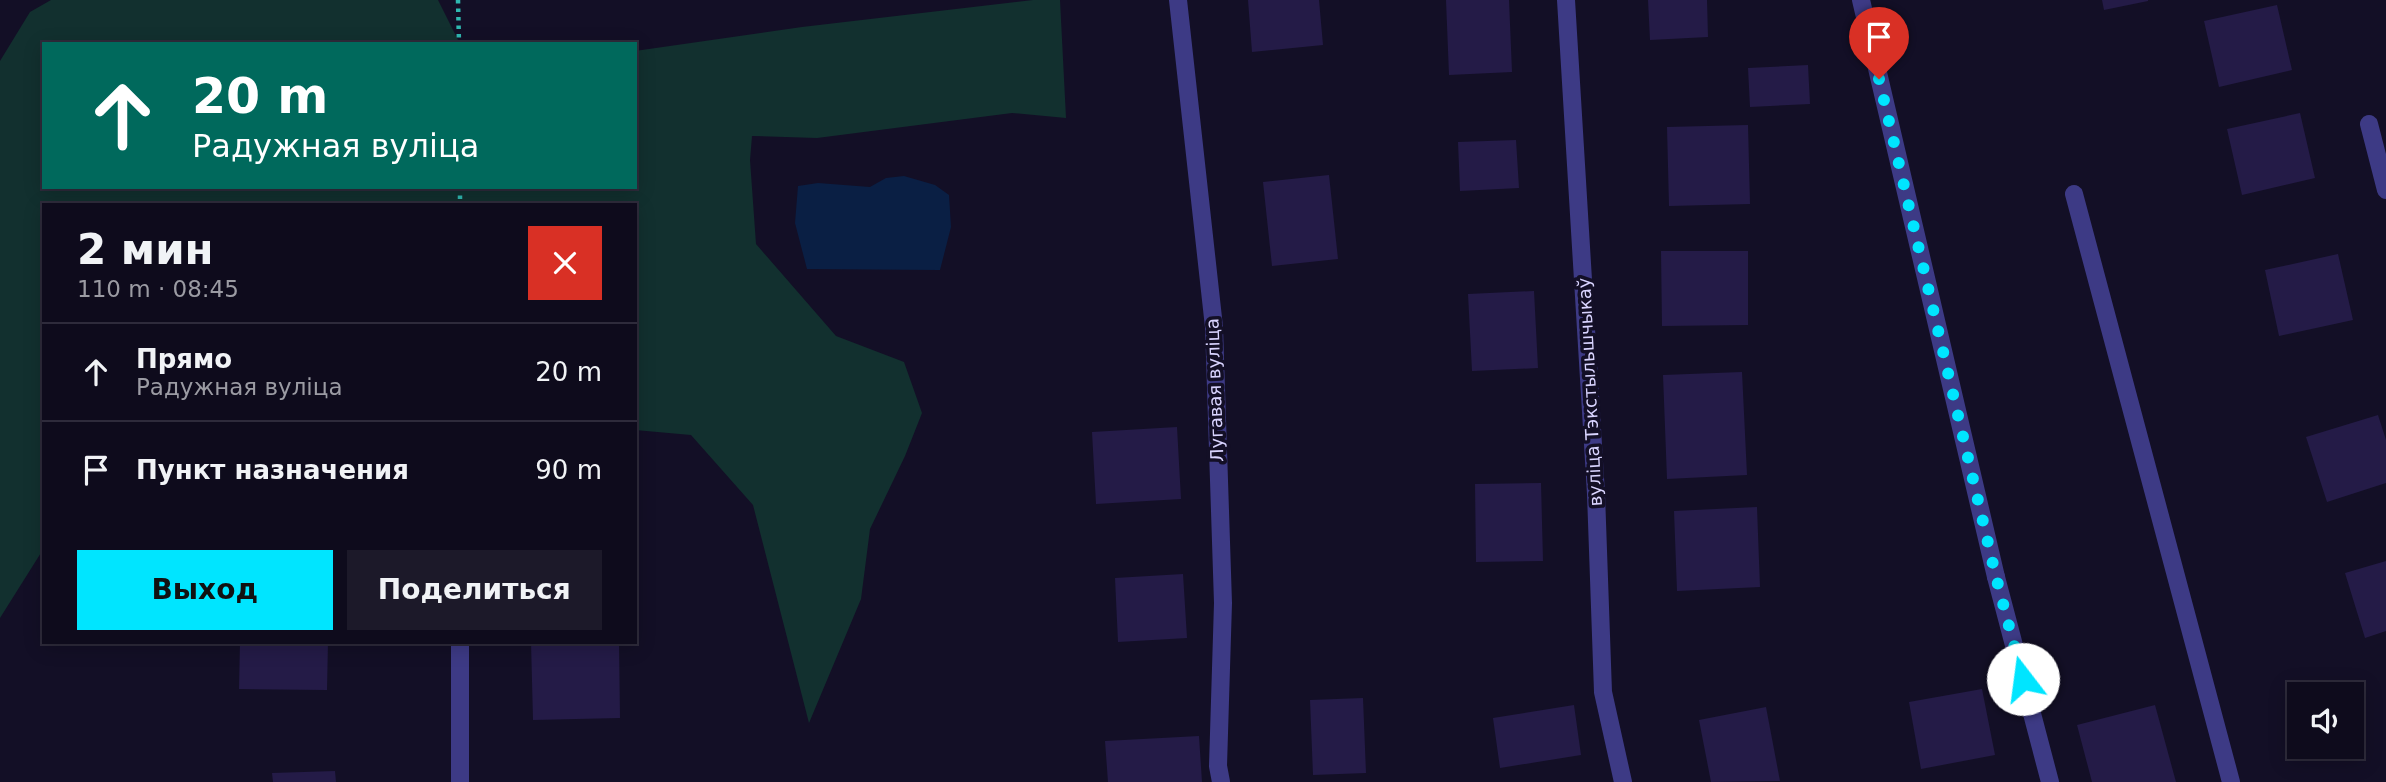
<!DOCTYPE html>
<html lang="ru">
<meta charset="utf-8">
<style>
body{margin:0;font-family:"DejaVu Sans",sans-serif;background:#1c1929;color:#f1f3f6;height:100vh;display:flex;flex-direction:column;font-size:26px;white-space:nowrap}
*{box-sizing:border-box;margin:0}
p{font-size:23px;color:#9b9ba3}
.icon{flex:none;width:38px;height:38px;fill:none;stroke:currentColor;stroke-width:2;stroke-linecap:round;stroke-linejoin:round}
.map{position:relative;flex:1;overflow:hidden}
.side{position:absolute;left:42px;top:203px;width:595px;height:441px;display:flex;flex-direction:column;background:#0e0b1c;border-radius:0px;box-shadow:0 4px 18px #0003,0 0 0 2px #2e2b3b}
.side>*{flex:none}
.banner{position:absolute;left:42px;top:42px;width:595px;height:147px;border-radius:0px;box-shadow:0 4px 18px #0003,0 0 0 2px #2e2b3b;background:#00695c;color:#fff;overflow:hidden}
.tools{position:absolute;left:2287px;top:682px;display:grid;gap:14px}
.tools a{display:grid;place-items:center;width:77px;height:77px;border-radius:0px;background:#0e0b1c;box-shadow:0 4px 18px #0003,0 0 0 2px #2e2b3b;font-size:35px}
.pin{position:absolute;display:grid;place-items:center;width:60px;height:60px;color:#fff;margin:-72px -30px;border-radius:50% 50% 50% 0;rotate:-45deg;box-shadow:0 0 7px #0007}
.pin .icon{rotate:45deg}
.me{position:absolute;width:77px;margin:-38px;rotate:345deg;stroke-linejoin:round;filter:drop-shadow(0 0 5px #0008)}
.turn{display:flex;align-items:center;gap:24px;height:147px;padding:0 35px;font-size:32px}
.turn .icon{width:91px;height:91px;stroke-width:2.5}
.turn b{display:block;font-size:49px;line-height:60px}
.round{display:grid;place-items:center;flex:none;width:74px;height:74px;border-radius:0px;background:#1c1929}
.summary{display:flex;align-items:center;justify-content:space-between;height:119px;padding:0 35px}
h1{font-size:42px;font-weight:700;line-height:52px}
.button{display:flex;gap:14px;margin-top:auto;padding:14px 35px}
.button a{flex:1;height:80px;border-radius:0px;background:#00e5ff;color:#111;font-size:28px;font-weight:700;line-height:80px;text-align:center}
.button a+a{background:#1c1929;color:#f1f3f6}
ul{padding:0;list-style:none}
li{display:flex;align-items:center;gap:21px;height:98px;padding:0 35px;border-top:2px solid #2e2b3b}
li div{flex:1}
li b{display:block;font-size:26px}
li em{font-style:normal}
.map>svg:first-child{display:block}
.green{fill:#12302f}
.water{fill:#0a1f44}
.building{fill:#241b47}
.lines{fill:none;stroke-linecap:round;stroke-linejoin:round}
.path{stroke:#2fb8b0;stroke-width:4.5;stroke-dasharray:3.5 5;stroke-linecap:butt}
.service{stroke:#3d3a85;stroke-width:18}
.minor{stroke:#3d3a85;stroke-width:18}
.route{stroke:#00e5ff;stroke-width:12;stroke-dasharray:0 21.6}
.labels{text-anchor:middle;stroke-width:7;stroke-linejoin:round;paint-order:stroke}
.street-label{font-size:18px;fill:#d9d4ff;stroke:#130f26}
</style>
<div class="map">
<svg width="2386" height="782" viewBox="0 0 2386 782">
<rect width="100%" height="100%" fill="#130f26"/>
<path class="green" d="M51 0H438L460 44H44V187H635V51L802 27 1033 0H1060L1066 118 1012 113 817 138 752 136 750 160 756 244 836 336 904 362 922 413 905 456 870 529 861 599 809 723 753 505 691 435 635 430V205H44V548L0 618V61L30 12Z"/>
<path class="water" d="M904 176 935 185 949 195 951 227 940 270 807 269 795 223 798 186 818 183 870 187 886 178Z"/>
<path class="building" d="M1248 0H1319L1323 45 1252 52Z
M1446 0H1509L1512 72 1449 75Z
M1648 0H1707L1708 37 1650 40Z
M2102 0H2148V1L2104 10Z
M2277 5 2292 70 2219 87 2204 21Z
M1808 65 1810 104 1750 107 1748 68Z
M2300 113 2315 178 2242 195 2227 129Z
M1748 125 1750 204 1669 206 1667 127Z
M1516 140 1519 188 1460 191 1458 142Z
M1329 175 1338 259 1272 266 1263 182Z
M1661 251H1748V325L1662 326Z
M2338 254 2353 320 2279 336 2265 270Z
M1534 291 1538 368 1472 371 1468 294Z
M1742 372 1747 475 1667 479 1663 375Z
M2378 415 2386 440V483L2327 502 2306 437Z
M1177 427 1181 499 1096 504 1092 432Z
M1541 483 1543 561 1476 562 1475 484Z
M1757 507 1760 587 1677 591 1674 511Z
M2386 561V631L2365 638 2345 573Z
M1183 574 1187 638 1118 642 1115 578Z
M240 642H328L327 690 239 689Z
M531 642H619L620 718 533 720Z
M1982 689 1995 755 1921 769 1909 702Z
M1363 698 1366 773 1313 775 1310 700Z
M1574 705 1581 755 1500 768 1493 718Z
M2155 705 2176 782H2092L2077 725Z
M1766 707 1780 781 1711 782 1699 720Z
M1199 736 1202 782H1108L1105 741Z
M335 771 336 782H273L272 773Z"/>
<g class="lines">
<path class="path" d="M458 0 459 44
M460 187V205"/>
<path class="service" d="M1861 0 1996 577"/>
<path class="minor" d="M1178 0 1214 327 1223 603 1218 766 1221 782
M1566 0 1596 494 1603 692 1623 782
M2369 124 2386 190
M2074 194 2231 782
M1996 577 2050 782
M460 782V642"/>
</g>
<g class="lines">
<path class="route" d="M1879 79 1996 577 2023 679"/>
</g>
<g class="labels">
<g class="street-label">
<text transform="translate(1215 390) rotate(-92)" y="6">Лугавая вуліца</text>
<text transform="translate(1590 392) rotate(-93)" y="6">вуліца Тэкстыльшчыкаў</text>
</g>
</g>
</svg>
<div class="tools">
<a><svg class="icon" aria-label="sound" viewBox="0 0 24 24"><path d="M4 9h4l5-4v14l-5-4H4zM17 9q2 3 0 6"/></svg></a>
</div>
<div class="pin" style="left:1879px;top:79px;background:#d93025"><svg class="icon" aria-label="arrive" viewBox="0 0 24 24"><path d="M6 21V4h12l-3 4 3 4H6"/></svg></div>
<svg class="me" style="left:2023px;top:679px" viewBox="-20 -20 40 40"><circle r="19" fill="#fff"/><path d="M0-13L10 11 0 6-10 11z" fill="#00e5ff"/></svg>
<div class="banner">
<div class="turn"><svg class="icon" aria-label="ahead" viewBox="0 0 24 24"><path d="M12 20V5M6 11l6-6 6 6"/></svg><div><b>20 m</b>Радужная вуліца</div></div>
</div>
<section class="side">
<div class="summary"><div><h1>2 мин</h1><p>110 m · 08:45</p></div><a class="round" style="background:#d93025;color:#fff"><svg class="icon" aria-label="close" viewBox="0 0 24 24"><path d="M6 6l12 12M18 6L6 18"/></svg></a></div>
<ul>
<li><svg class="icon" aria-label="ahead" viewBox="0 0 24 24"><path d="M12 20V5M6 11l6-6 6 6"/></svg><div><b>Прямо</b><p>Радужная вуліца</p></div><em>20 m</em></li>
<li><svg class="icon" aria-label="arrive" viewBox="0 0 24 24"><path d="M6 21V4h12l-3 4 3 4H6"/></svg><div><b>Пункт назначения</b></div><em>90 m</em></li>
</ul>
<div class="button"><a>Выход</a><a>Поделиться</a></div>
</section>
</div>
